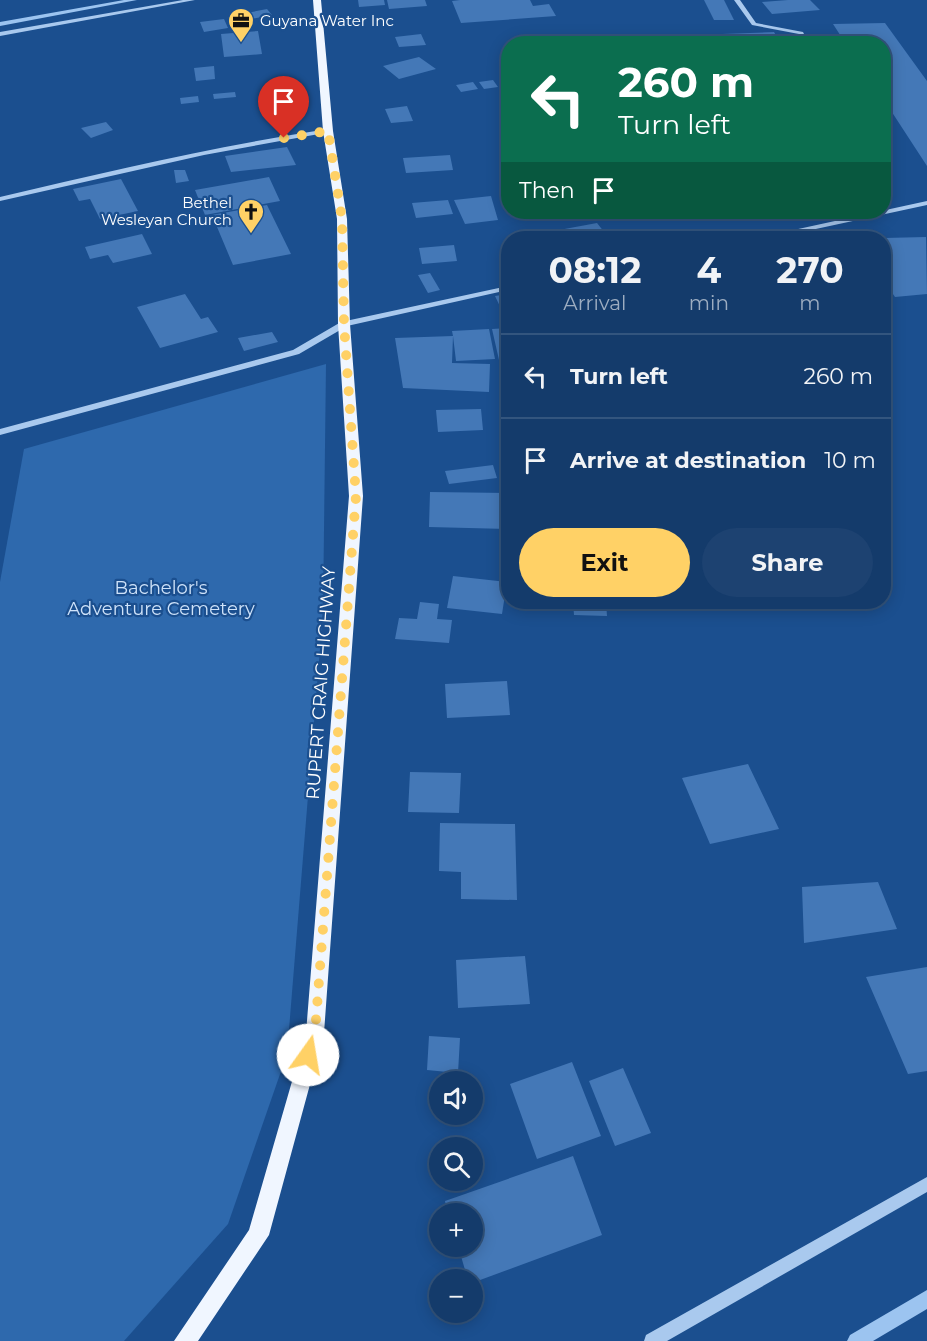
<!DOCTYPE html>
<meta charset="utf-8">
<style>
body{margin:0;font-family:Montserrat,sans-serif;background:#1d4271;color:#f1f3f6;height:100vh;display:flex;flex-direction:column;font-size:22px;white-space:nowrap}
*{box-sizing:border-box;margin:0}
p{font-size:20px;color:#9dadc1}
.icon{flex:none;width:33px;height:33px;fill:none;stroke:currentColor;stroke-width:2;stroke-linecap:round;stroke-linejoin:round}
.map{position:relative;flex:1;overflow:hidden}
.details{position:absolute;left:501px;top:231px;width:390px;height:378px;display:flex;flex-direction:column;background:#143b6b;border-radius:24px;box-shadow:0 3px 15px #0003,0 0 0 2px #33557e}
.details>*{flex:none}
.guide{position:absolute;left:501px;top:36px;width:390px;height:183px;border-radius:24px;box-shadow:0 3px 15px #0003,0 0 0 2px #33557e;background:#0b6e4f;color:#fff;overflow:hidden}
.tools{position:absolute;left:429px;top:1071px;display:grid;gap:12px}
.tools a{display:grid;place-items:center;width:54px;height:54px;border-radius:50%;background:#143b6b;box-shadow:0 3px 15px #0003,0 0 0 2px #33557e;font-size:30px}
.pin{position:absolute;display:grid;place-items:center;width:51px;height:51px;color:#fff;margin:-62px -26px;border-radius:50% 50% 50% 0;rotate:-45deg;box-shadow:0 0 6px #0007}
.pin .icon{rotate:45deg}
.me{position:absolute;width:66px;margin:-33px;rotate:13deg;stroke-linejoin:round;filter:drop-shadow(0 0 4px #0008)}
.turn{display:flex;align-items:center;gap:21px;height:126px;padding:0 18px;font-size:27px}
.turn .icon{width:78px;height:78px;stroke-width:2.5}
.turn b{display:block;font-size:42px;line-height:51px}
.then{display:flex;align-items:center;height:57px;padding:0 18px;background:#0003;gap:12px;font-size:22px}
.eta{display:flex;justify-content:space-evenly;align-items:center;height:102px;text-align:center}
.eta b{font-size:36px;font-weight:700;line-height:42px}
.cta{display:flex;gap:12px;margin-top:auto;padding:12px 18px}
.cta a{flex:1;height:69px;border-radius:36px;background:#ffd166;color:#111;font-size:24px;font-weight:700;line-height:69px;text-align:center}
.cta a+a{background:#1d4271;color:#f1f3f6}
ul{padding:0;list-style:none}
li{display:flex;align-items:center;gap:18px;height:84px;padding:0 18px;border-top:2px solid #33557e}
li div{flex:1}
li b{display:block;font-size:22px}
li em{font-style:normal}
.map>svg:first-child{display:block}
.green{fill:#2e69ad}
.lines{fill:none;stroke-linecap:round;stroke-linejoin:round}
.stream{fill:#9cc4f0;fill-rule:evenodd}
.building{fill:#4478b7}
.minor{fill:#a9c9ee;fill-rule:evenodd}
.major{fill:#f0f6ff;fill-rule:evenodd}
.route{stroke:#ffd166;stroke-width:10;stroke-dasharray:0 18}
.labels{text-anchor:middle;stroke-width:4.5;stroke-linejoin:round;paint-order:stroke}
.far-poi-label{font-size:15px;fill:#fff;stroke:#1b4f8f;text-anchor:start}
.park-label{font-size:18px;fill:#cfe3fa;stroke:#1b4f8f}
.street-label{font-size:18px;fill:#fff;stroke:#1b4f8f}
</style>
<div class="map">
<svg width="927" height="1341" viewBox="0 0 927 1341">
<rect width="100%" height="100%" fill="#1b4f8f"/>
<path class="green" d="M326 364 323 612 287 1054 228 1224 124 1341H0V582L24 449Z"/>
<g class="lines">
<path class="stream" d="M124 0H137L0 26V22Z
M927 1290V1309L873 1341H847L850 1335Z"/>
</g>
<path class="building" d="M358 0H384L385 5 359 7Z
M387 0H425L427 6 389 9Z
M460 0H530L533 6 549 4 556 16 461 23 452 1Z
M704 0H724L734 20H714Z
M788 0H810L820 10 772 14 762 2Z
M267 9 272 15 235 22 231 16Z
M224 19 228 28 204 32 200 22Z
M885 23 927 81V166L884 100V44H846L833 24Z
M258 31 262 54 224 57 221 34Z
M774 32 781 44H727L722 34Z
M421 34 426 45 399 47 395 37Z
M668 34H686L688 44H672Z
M419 57 436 69 399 79 383 66Z
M214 66 215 79 196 81 194 68Z
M493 80 498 87 484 89 479 82Z
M473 82 478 89 461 92 456 85Z
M235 92 236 97 214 99 213 94Z
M198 96 199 102 181 104 180 98Z
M407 106 413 121 391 123 385 109Z
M106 122 113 130 91 138 81 128Z
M287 147 296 165 231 172 225 156Z
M450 155 453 170 406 173 403 158Z
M174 170H185L189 181 176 183Z
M269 177 280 201 205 215 195 190Z
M121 179 138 211 100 219 90 199 79 201 73 189Z
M491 196 498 220 465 224 454 200Z
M448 200 453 214 416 218 412 203Z
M267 205 291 254 233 265 212 215Z
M597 223 609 238H534L532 235Z
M142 234 152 254 113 263 108 255 90 259 85 247Z
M926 237 927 294 895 297 884 281V238Z
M454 245 457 261 422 264 419 248Z
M430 273 440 290 428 293 418 275Z
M185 294 201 319 208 317 218 332 160 348 137 307Z
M508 294V318L506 319 495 296Z
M508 328V359L499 360 492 329Z
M489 329 495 359 456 361 453 336 452 363 490 364 489 392 403 388 395 338 453 336 452 331Z
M272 332 278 342 244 351 238 338Z
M481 409 483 430 438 432 436 410Z
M493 465 497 478 449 484 445 471Z
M430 492 508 493V529L429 527Z
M453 576 507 582 502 614 447 608Z
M420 602 439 604 437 619 452 620 449 643 395 639 399 618 417 619Z
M573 602H606L607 616 574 615Z
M507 681 510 715 447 718 445 684Z
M748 764 779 829 710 844 682 778Z
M410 772 461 773 459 813 408 812Z
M440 823 515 824 517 900 461 899V872L439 871Z
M878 882 897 929 804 943 802 887Z
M525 956 530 1004 458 1008 456 960Z
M927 967V1071L908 1074 866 977Z
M429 1036 460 1038 458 1073 427 1070Z
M572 1062 601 1136 537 1159 510 1084Z
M623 1068 651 1133 615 1146 589 1081Z
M573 1156 602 1235 472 1283V1280H468L458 1246H472V1214H448L445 1201Z"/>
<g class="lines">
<path class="minor" d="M183 0H195L0 36V32Z
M734 0H740L756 23 803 32 809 44H803L799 34 752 25Z
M328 129 330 130V132L204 155 0 201V197C109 171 217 146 328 129Z
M927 201V205L774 238H762L766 236Z
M508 286V290L347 326 299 354 0 435V429L293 350 341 322Z
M927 1177V1192L667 1341H644L646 1335Z"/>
<path class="major" d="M313 0H321L333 131 347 219 350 324 363 496 324 1033 269 1235 198 1341H174L249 1230 306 1033 349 496 338 324 337 219 323 131Z"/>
</g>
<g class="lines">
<path class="route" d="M284 138 328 131 342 219 344 324 356 496 315 1033 308 1055"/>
</g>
<defs>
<symbol id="office-pin" viewBox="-11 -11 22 30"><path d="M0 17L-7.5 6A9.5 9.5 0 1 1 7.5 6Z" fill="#ffd166" stroke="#1b4f8f"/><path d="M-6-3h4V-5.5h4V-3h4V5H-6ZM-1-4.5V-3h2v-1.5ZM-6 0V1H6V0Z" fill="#111"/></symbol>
<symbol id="church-pin" viewBox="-11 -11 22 30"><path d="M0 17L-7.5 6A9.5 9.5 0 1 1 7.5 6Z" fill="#ffd166" stroke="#1b4f8f"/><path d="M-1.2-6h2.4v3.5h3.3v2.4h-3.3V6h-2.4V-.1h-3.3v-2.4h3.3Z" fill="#111"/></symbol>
</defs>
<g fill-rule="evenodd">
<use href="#office-pin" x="226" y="6" width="30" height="40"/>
<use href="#church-pin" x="236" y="197" width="30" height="40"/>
</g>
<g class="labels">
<g class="far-poi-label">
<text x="260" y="26">Guyana Water Inc</text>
<text x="232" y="208" text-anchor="end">Bethel<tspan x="232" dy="17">Wesleyan Church</tspan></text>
</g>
<g class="park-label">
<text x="161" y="594">Bachelor's<tspan x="161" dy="21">Adventure Cemetery</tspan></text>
</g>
<g class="street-label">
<text transform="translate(321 683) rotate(-86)" y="6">RUPERT CRAIG HIGHWAY</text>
</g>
</g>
</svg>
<div class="tools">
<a><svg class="icon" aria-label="sound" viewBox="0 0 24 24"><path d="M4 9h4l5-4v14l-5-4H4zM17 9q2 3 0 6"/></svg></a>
<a><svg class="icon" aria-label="search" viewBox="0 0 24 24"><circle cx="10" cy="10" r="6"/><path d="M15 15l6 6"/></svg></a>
<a>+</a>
<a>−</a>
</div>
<div class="pin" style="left:284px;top:138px;background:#d93025"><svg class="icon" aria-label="arrive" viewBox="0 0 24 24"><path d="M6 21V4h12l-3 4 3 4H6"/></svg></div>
<svg class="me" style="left:308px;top:1055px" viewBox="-20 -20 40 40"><circle r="19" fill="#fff"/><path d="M0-13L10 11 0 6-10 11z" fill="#ffd166"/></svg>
<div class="guide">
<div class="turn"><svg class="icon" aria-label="left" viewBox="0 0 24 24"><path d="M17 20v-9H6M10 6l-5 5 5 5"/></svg><div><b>260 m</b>Turn left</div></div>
<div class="then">Then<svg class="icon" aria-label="arrive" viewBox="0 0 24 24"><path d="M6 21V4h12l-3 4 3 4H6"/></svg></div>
</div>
<section class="details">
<div class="eta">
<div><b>08:12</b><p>Arrival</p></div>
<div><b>4</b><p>min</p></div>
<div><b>270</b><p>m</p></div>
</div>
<ul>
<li><svg class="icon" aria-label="left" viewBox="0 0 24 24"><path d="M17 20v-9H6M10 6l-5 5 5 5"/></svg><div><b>Turn left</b></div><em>260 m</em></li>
<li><svg class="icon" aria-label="arrive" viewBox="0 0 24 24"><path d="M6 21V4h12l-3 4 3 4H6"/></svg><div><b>Arrive at destination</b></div><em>10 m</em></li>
</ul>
<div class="cta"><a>Exit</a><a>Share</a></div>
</section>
</div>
